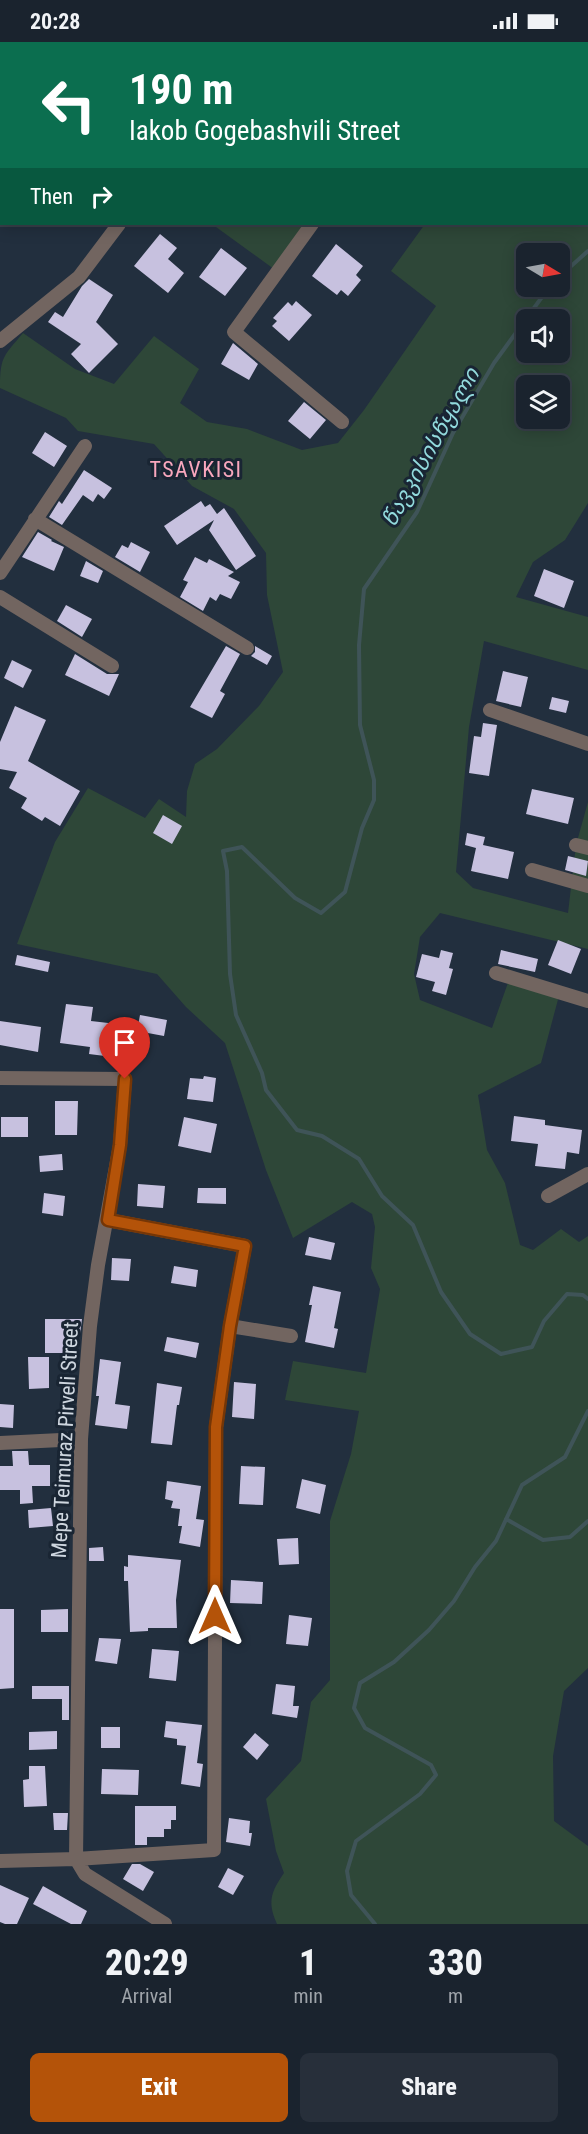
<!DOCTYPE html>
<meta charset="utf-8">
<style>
body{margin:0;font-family:"Roboto Condensed","Noto Sans Georgian",sans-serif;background:#272f3a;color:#f1f3f6;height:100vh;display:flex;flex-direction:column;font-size:22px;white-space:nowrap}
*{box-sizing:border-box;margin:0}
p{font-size:20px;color:#9fa4aa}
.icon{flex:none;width:33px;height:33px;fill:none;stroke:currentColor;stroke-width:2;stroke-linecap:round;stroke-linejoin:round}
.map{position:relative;height:1882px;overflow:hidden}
.side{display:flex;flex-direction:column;background:#1a232e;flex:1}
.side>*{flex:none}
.hud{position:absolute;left:0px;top:0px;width:588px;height:183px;box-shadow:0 3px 15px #0003,0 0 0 2px #38404a;background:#0b6e4f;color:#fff;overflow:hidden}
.needle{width:39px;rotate:100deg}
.controls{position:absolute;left:516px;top:201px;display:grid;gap:12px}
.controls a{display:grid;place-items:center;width:54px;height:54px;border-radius:9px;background:#1a232e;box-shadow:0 3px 15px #0003,0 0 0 2px #38404a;font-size:30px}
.pin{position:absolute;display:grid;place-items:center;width:51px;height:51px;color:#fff;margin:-62px -26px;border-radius:50% 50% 50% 0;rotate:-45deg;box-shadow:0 0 6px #0007}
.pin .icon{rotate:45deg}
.me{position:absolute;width:66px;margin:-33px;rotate:0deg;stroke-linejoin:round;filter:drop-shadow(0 0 4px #0008)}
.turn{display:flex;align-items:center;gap:21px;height:126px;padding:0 30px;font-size:27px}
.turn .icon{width:78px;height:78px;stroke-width:2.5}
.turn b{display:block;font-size:42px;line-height:51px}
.then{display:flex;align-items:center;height:57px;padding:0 30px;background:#0003;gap:12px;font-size:22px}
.eta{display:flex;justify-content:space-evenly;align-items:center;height:102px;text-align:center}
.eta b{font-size:36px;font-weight:800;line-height:42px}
.cta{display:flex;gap:12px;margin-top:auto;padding:12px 30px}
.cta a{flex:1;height:69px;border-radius:9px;background:#b45309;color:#fff;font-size:24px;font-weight:800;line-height:69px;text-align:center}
.cta a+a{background:#272f3a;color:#f1f3f6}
.status{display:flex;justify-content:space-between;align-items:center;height:42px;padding:0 30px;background:#1a232e;direction:ltr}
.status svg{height:16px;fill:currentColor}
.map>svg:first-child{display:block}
.green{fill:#2e4738;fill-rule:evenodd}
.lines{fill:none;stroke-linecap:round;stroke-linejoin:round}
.stream{stroke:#3f5458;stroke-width:4}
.building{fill:#c7c1df}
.minor{stroke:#726560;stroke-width:14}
.route-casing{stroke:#753606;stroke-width:15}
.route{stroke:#b45309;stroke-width:10}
.labels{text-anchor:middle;stroke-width:6;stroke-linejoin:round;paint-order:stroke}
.street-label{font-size:21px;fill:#ced6df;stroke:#192533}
.water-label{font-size:22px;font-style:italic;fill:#92dadd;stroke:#192533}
.neighbourhood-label{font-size:22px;letter-spacing:1.5px;fill:#f9a7bd;stroke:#192533}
</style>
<div class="status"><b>20:28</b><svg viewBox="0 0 49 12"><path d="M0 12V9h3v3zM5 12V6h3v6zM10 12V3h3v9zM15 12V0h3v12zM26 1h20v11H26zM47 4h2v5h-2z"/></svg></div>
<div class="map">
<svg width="588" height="1882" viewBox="0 0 588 1882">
<rect width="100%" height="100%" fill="#222f3e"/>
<path class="green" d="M421 0H588V461L565 498 533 520 516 555 588 575V628L484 599 469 685 456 830 473 846 568 871 576 803 588 760V907L440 871 420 895 414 932 420 958 492 986 510 935 560 950 541 1021 478 1053 487 1108 505 1141 520 1203 533 1208 561 1187 579 1200 588 1194V1626L564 1649 553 1714 554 1779 588 1804V1882H277C267 1860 271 1850 284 1831L276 1809 266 1757 301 1719 311 1660 330 1638V1479L351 1412 359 1369 285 1358 293 1319 366 1331 380 1247 371 1226 375 1185 372 1172 352 1160 293 1196 266 1128 225 1001 186 965 157 932 17 902 55 800 88 746 145 776 159 757 186 775 187 749 195 722 217 707 259 664 283 630 267 553 266 511 234 467 192 444 154 402 78 389 66 376 0 346C0 314 4 314 23 291L75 327 114 342 154 294 199 327 180 361 207 380 247 387 302 408 338 401 364 368 436 264 391 229 425 182H586V2L420 1ZM526 212H560V244H526ZM526 278H560V310H526ZM526 344H560V376H526Z
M219 182H312L278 230 216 185Z"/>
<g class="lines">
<path class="stream" d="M560 234 588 209
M550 244 494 321 453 391 417 470 364 547 359 603 360 683 374 738V758L362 786 345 850 321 871 295 856 242 805 223 809 227 829 230 932 236 973 262 1031 266 1048 297 1088 322 1094 359 1117 382 1154 413 1183 441 1250 470 1292 501 1312 532 1305 544 1279 567 1252 583 1253 588 1257
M506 1477 543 1498 570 1495 588 1479
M375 1882 351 1853 347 1829 356 1799 420 1752 436 1733 431 1723 365 1686 354 1666 360 1641 394 1620 429 1588 454 1559 475 1525 496 1499 522 1443 565 1415 588 1369"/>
</g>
<path class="building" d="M160 192 177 206 168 217 184 231 168 251 134 224Z
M336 202 363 224 356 233 361 238 348 254 341 248 337 253 312 234Z
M221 206 247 226 225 254 199 235Z
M89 237 113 253 96 280 118 302 89 331 71 312 81 302 48 280 55 270 63 275 82 244Z
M296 259 312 273 289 299 272 284 277 279 273 276 288 260 292 264Z
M233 301 258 322 249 338 221 322Z
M304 360 326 378 310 397 288 379Z
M45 390 67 404 54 425 32 411Z
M84 428 112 446 104 457 98 452 93 460 83 453 62 483 49 475 59 459 62 462Z
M201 459 205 465 210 462 217 472 224 466 256 514 236 528 209 488 214 478 177 503 164 484Z
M38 490 52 498 51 499 64 505 54 529 22 515Z
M131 500 150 510 140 530 115 515 122 503 128 506Z
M195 515 207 521 209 517 234 530 228 534 240 540 231 557 220 552 216 559 210 555 203 569 180 555 188 540 183 538Z
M86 519 103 529 98 541 80 534Z
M544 527 574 539 564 566 534 554Z
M66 563 92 577 82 595 57 579Z
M226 604 240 612 220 649 225 652 212 676 190 665Z
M255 604 272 614 267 623 251 614 255 610Z
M75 612 107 632H119L109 654 65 633Z
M12 618 32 628 23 646 4 636Z
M503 629 528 635 521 665 496 659Z
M552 655 569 659 566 671 549 667Z
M15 664 46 678 28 719 80 749 60 784 45 775 42 779 21 766 27 756 9 746 17 730 0 727V700Z
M483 681 497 683 489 734 469 731 474 694 481 695Z
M532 747 574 756 568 782 526 772Z
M163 773 182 784 172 802 153 791Z
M467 791 485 795 483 803 514 810 508 837 471 829 476 806 465 803Z
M568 814 588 819 586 834 565 828Z
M558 898 581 907 571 932 548 923Z
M441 908 453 911 449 926 453 927 446 953 432 949 435 940 416 935 422 912 439 916Z
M501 908 538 917 535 930 498 922Z
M17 913 50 920 48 930 15 923Z
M66 962 93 965 91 979 117 982 116 991 124 992 121 1016 89 1012 90 1005 60 1001Z
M140 973 167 978 164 994 137 989Z
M0 979 41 985 38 1010 0 1003Z
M204 1034 216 1036 213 1060 187 1057 190 1036 203 1037Z
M55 1059H78L77 1093H55Z
M514 1074 545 1078V1083L582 1088 579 1112 567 1110 565 1127 535 1124 538 1102 511 1099Z
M1 1075H28V1095H1Z
M184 1075 217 1082 211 1111 178 1104Z
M62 1112 63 1128 40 1130 39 1114Z
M138 1142 165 1144 163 1166 137 1164Z
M198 1146H226V1162L197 1161Z
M44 1151 65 1154 63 1174 42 1171Z
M309 1195 335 1201 331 1218 305 1213Z
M112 1216 131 1217 129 1239 111 1238Z
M174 1224 198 1228 196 1245 171 1241Z
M313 1244 341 1250 334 1286 338 1287 334 1306 305 1300 312 1263H309Z
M45 1277H82L80 1292 68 1291V1311H45Z
M167 1295 199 1301 196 1316 164 1309Z
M28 1315H49V1346L29 1347Z
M100 1317 121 1320 115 1362 130 1364 127 1387 95 1383 99 1354H96Z
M234 1340 256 1342 254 1377 232 1375Z
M157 1341 182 1345 179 1363H177L172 1403 151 1401Z
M0 1362 14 1363 13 1386 0 1385Z
M12 1409H28L29 1423H50V1444H32L33 1461 20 1462V1448H0V1424H13Z
M241 1424 265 1425 263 1463 239 1462Z
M302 1437 326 1443 320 1472 296 1466Z
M167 1439 201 1444 196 1477 204 1478 200 1505 179 1501 182 1484H178L180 1467 171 1466 173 1459 165 1457Z
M51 1466 53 1484 29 1486 28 1468Z
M298 1496 299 1522 279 1523 277 1497Z
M103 1505 104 1519H89V1506Z
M128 1513 181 1518 176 1558 177 1586H148V1589L130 1590 128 1539H124V1524L128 1525Z
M231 1538 263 1540 262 1562 230 1561Z
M0 1567H14V1646L0 1647Z
M68 1567V1590H41V1568Z
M289 1573 312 1576 308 1604 286 1602Z
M99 1596 121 1597 117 1622 95 1619Z
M152 1607 179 1609 176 1639 149 1636Z
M276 1642 295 1644 293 1664H299L297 1676 272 1672Z
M32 1644H69V1678H62V1657H32Z
M166 1679 202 1683 197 1721 203 1722 200 1745 181 1742 186 1704 177 1703V1697L164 1695Z
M101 1685H120V1706H101Z
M57 1689V1707L29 1708V1690Z
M255 1691 269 1703 257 1718 243 1705Z
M29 1724H45L47 1764 24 1765 23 1738 29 1737Z
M102 1727 139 1728 138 1753 101 1752Z
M135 1764H176V1778H171V1787H164V1795H147V1803H135Z
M53 1771H68L67 1788H54Z
M229 1776 250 1779 249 1791H252L250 1804 226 1800Z
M132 1822H140L154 1830 143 1849 123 1837Z
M228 1826 244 1834 233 1853 218 1845Z
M0 1843 29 1856 17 1882H5L0 1880Z
M43 1844 87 1869 81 1882H71L33 1862Z"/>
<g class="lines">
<path class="minor" d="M248 2 249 0
M312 182 234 290 342 380
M0 299 79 235 119 182
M35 477 247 606
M0 531 85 404
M0 555 112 624
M490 668 588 702
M576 803 588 806
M532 828 588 844
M496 931 588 959
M0 1036 125 1037 120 1103 98 1223 90 1284 81 1397 76 1817 85 1832 165 1882
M548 1154 588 1132
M230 1284 291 1294
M0 1401 81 1397
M0 1819 76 1817 214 1808 216 1385 230 1284 245 1204 108 1178"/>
</g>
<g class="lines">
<defs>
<path id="route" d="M125 1037 120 1103 108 1178 245 1204 230 1284 216 1385 215 1574"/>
</defs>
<use href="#route" class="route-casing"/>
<use href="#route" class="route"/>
</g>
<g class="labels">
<g class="street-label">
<text transform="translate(65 1398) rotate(-87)" y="7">Mepe Teimuraz Pirveli Street</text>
</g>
<g class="water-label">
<text transform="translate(430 405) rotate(-61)" y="8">წავკისისწყალი</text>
</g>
<g class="neighbourhood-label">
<text x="196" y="435">TSAVKISI</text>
</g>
</g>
</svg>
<div class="controls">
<a><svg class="needle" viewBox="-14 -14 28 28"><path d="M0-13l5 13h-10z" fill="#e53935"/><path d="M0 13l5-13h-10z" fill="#9fa4aa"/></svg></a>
<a><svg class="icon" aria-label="sound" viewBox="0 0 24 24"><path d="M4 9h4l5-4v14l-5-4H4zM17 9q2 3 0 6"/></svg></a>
<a><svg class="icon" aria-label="layers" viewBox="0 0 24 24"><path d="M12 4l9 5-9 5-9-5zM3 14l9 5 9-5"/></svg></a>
</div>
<div class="pin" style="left:125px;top:1037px;background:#d93025"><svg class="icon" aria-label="arrive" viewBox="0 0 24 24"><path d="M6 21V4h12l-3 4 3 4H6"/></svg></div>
<svg class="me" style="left:215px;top:1574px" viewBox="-20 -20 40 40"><path d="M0-17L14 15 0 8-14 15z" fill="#b45309" stroke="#fff" stroke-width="4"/></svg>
<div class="hud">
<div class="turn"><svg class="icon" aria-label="left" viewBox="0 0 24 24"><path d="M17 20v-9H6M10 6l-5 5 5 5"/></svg><div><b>190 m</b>Iakob Gogebashvili Street</div></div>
<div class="then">Then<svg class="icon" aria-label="right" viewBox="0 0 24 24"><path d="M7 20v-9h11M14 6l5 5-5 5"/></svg></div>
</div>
</div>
<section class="side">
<div class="eta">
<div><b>20:29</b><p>Arrival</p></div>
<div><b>1</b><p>min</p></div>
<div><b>330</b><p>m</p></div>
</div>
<div class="cta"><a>Exit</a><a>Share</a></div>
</section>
